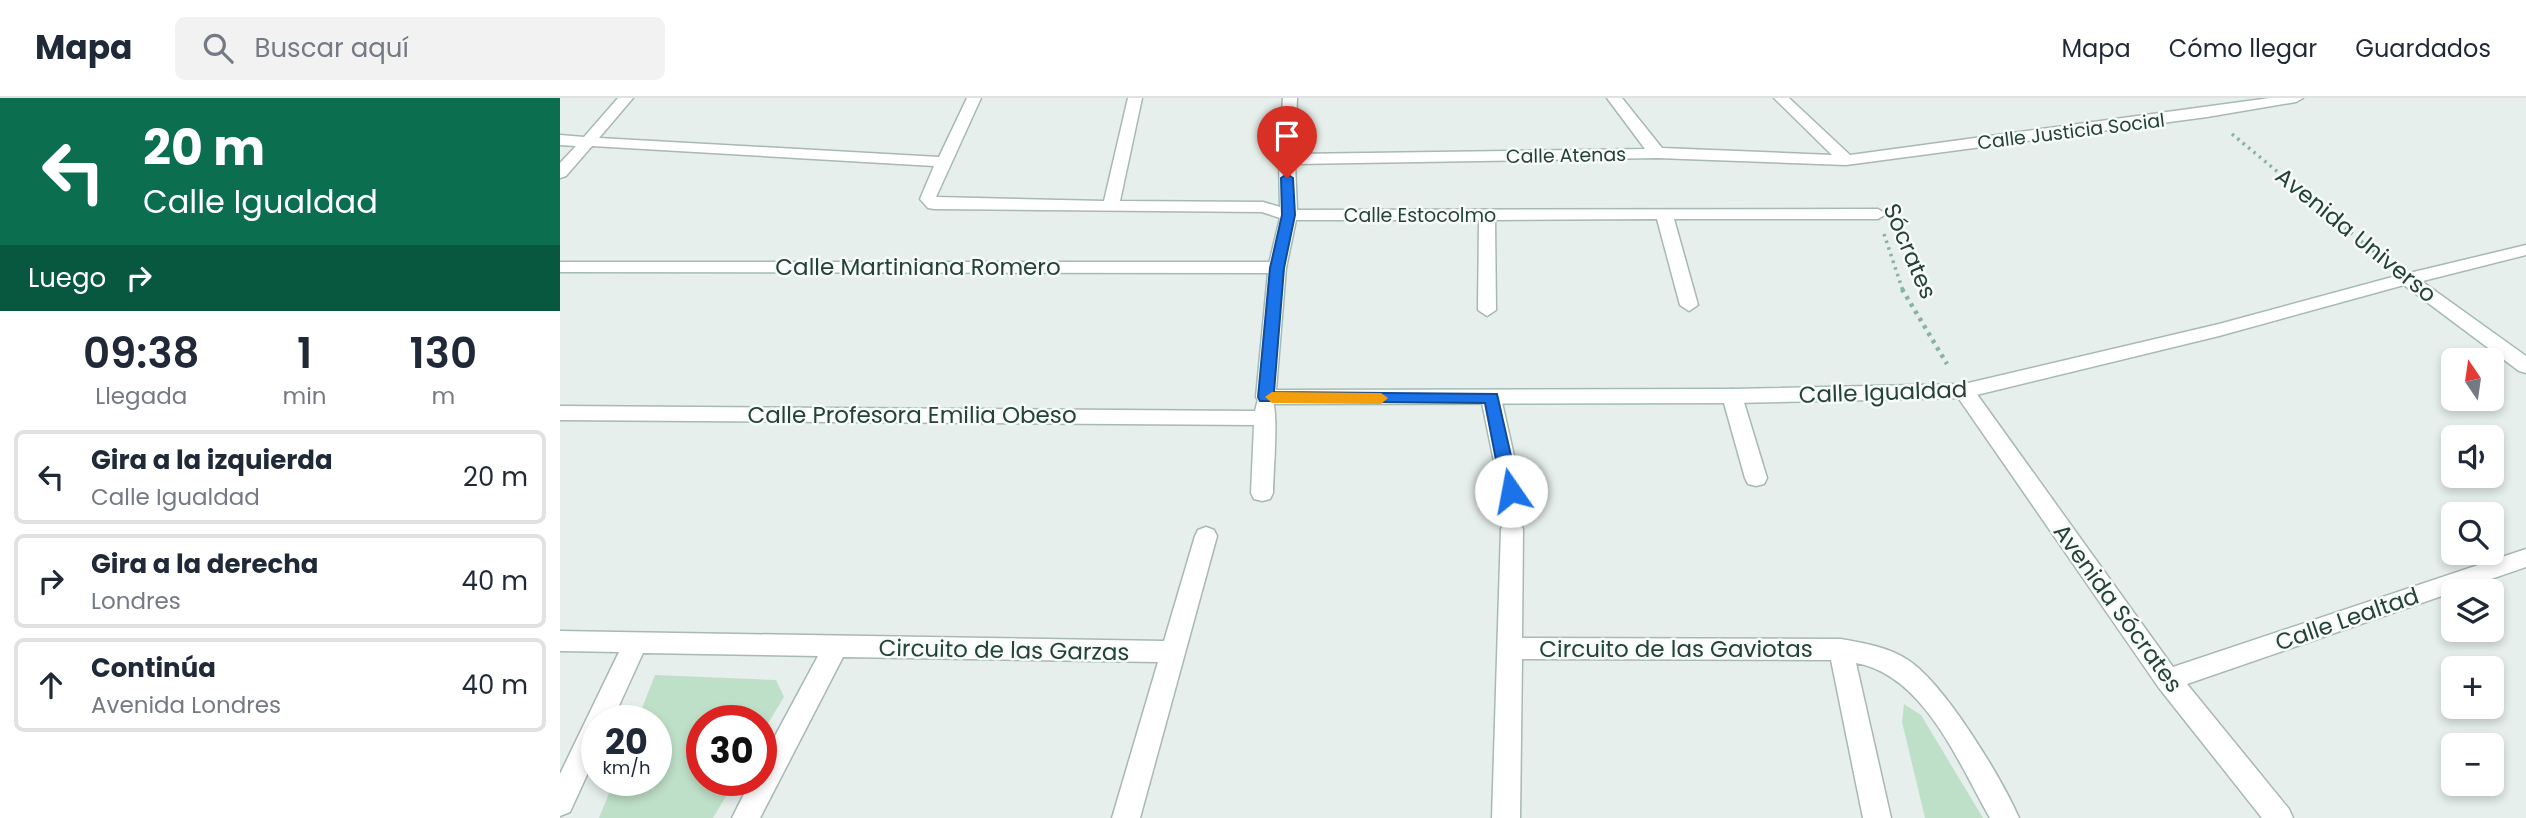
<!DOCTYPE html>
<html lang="es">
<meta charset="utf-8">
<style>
body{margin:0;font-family:Poppins,sans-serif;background:#f2f2f3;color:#1f2937;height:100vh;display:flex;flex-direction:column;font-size:26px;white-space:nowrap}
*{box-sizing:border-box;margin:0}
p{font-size:23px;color:#747a83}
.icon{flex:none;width:38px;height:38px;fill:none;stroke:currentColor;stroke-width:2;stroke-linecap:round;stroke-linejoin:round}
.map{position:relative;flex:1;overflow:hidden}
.side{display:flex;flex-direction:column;background:#fff;width:560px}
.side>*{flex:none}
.guide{background:#0b6e4f;color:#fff;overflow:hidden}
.needle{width:46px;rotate:347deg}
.tools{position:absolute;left:1881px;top:250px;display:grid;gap:14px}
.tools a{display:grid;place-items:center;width:63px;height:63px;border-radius:10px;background:#fff;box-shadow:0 4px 10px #0003;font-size:35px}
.speed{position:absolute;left:21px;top:607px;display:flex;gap:14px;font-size:35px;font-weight:700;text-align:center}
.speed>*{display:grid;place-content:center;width:91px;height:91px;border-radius:50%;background:#fff;box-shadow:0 4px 10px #0003;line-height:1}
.speed small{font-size:18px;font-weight:400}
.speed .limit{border:10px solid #d22;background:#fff;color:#111}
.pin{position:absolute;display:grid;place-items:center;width:60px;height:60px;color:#fff;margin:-72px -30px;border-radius:50% 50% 50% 0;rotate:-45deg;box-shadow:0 0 7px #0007}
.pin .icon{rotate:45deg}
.me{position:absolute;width:77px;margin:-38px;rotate:348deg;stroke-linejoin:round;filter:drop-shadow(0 0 5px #0008)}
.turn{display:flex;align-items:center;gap:24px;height:147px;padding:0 28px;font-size:32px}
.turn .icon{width:91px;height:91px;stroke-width:2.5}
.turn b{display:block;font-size:49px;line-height:60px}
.then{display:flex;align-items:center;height:66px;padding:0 28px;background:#0003;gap:14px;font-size:26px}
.eta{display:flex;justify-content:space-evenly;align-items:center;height:119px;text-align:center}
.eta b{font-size:42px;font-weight:600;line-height:49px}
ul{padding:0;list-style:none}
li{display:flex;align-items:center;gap:21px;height:94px;margin:0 14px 10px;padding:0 14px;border:4px solid #e0e1e3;border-radius:10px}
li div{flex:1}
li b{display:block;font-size:26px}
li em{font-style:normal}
header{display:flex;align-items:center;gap:42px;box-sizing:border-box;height:98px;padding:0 35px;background:#fff;border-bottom:2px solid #e0e1e3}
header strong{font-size:33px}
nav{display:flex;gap:38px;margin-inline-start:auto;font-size:24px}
.search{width:490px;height:63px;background:#f2f2f3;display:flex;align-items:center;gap:18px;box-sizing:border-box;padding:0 24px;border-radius:10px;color:#747a83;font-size:26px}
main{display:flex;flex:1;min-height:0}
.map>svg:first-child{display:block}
.green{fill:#bfe0c8}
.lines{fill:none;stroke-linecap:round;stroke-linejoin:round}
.street-casing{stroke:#a8b8b2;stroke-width:3}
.secondary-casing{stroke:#a4bbb3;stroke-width:3}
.path-far1{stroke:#86b3a5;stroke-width:3.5;stroke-dasharray:2.5 4.5;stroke-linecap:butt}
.path{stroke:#86b3a5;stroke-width:4.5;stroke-dasharray:3.5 5;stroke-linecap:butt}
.street{fill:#fff;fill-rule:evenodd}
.secondary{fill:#fff;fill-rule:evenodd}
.route{fill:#1a73e8;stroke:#114b97;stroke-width:2}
.slow{fill:#f59e0b}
.labels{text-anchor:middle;stroke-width:5;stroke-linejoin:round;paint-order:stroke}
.far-street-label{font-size:19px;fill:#24423a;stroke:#f7fbf9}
.street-label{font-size:23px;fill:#24423a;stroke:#f7fbf9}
</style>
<header>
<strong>Mapa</strong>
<div class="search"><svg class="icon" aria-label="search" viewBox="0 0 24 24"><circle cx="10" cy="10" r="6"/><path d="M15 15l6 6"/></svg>Buscar aquí</div>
<nav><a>Mapa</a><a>Cómo llegar</a><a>Guardados</a></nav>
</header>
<main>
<section class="side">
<div class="guide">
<div class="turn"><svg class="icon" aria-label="left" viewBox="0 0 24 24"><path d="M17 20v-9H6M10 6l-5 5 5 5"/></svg><div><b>20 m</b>Calle Igualdad</div></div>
<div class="then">Luego<svg class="icon" aria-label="right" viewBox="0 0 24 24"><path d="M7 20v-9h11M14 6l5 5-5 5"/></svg></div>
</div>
<div class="eta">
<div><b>09:38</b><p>Llegada</p></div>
<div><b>1</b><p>min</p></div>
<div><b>130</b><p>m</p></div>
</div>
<ul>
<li><svg class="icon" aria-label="left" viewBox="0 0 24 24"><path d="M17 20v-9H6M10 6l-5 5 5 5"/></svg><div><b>Gira a la izquierda</b><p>Calle Igualdad</p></div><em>20 m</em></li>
<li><svg class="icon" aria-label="right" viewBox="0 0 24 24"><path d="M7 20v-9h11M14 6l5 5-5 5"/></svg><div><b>Gira a la derecha</b><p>Londres</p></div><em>40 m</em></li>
<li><svg class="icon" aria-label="ahead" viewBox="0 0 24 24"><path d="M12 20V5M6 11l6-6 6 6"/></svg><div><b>Continúa</b><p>Avenida Londres</p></div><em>40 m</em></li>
</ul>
</section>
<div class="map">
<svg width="1966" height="720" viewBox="0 0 1966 720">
<rect width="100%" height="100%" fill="#e6efeb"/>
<path class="green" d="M95 577 216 582 224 599 201 637V623H142V682L175 683 153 720H39L54 683 96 682V623H77Z
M1344 606 1361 617 1423 720H1365L1342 624Z"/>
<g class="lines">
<defs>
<path id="street" d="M58 0H73L39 40 379 59 407 0H421L376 99 544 103 568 0H582L560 103 703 104 720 109 719 61 723 0H737L735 56 1085 51 1047 0H1062L1102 50 1272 57 1214 0H1229L1290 57 1710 0H1743L1736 4 1647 19 1286 67 1097 60 735 66 737 112 1318 111 1326 116 1318 121H1114L1138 207 1129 213 1120 207 1097 121 935 122 936 212 927 218 918 212 919 122H736L726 170 717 176 708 170 720 120 702 114 374 111 368 110 360 101 374 68 32 48 6 78 0 80V65L16 48 0 47V37L24 39Z
M1966 147V157L1847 187 1838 181 1841 177Z
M1404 286 1411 288 1613 569 1966 451V469L1627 586 1729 711 1733 720H1702L1599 590 1397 298 1394 293 1397 288Z
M1172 291 1179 293 1182 298 1207 380 1204 386 1196 388 1188 386 1185 380 1162 298 1165 293Z
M931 293 938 295 941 300 962 393 959 399 951 401 943 399 940 393 921 300 924 295Z
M705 299 712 301C719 313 713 377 713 395L710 401 702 403 694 401 691 395 694 327 0 322V308L695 313 698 301Z
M952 422 960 425 963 431 962 540 1281 541C1304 545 1328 549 1348 562 1384 585 1441 679 1459 720H1430C1399 666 1364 577 1296 565L1331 720H1303L1271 562 962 561 960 720H932L941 431 944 425Z
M646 429 654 432 657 438 580 720H552L598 564 283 559 200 720H172L191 682H201V664L258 558 83 555 52 623H37V655L10 714 0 718V676L59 554 0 553V533L604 543 635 438 638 432Z"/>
<path id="secondary" d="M0 164H717L726 170 716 292 1172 291 1404 286 1659 226 1847 175 1853 177 1966 258V275L1959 273 1844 187 1659 238 1404 300 1172 305 706 306 699 304 696 299 708 175 0 174Z"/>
</defs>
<use href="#street" class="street-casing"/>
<use href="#secondary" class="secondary-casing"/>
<path class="path-far1" d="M1672 36 1824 162
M1324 136 1343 193"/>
<path class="path" d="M1342 191 1387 266"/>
<use href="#street" class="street"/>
<use href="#secondary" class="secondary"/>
</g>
<path class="route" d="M727 76 733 80 735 117 724 170 714 294 937 296 959 393 956 398 951 399 942 393 925 305 700 303 698 299 710 170 722 117 721 80Z"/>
<path class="slow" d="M712 294 821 295 828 300 821 306 712 305 705 299Z"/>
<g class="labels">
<g class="far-street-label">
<text transform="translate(1511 33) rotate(-7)" y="7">Calle Justicia Social</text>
<text transform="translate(1006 57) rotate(-1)" y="7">Calle Atenas</text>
<text x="860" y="124">Calle Estocolmo</text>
</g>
<g class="street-label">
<text transform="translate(1796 137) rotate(39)" y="8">Avenida Universo</text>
<text transform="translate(1350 153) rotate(67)" y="8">Sócrates</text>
<text x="358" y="177">Calle Martiniana Romero</text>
<text transform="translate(1323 294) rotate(-2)" y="8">Calle Igualdad</text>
<text x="352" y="325">Calle Profesora Emilia Obeso</text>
<text transform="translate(1558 510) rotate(54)" y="8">Avenida Sócrates</text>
<text transform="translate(1787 521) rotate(-19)" y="8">Calle Lealtad</text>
<text x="1116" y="559">Circuito de las Gaviotas</text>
<text transform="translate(444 552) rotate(1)" y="8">Circuito de las Garzas</text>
</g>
</g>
</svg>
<div class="tools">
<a><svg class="needle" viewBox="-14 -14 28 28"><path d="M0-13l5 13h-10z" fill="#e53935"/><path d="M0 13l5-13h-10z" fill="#747a83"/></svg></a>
<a><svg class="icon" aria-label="sound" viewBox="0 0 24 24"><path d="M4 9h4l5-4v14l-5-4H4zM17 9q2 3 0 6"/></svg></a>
<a><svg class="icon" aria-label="search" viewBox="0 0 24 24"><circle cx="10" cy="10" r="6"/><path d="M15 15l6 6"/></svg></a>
<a><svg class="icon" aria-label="layers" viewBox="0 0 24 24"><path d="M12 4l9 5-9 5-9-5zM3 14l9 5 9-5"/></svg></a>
<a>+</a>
<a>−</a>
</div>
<div class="speed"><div>20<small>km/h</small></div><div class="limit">30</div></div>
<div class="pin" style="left:727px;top:80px;background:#d93025"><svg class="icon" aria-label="arrive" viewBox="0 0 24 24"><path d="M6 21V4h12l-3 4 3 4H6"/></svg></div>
<svg class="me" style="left:951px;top:393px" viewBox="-20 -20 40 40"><circle r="19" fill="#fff"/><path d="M0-13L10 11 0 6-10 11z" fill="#1a73e8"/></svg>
</div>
</main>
